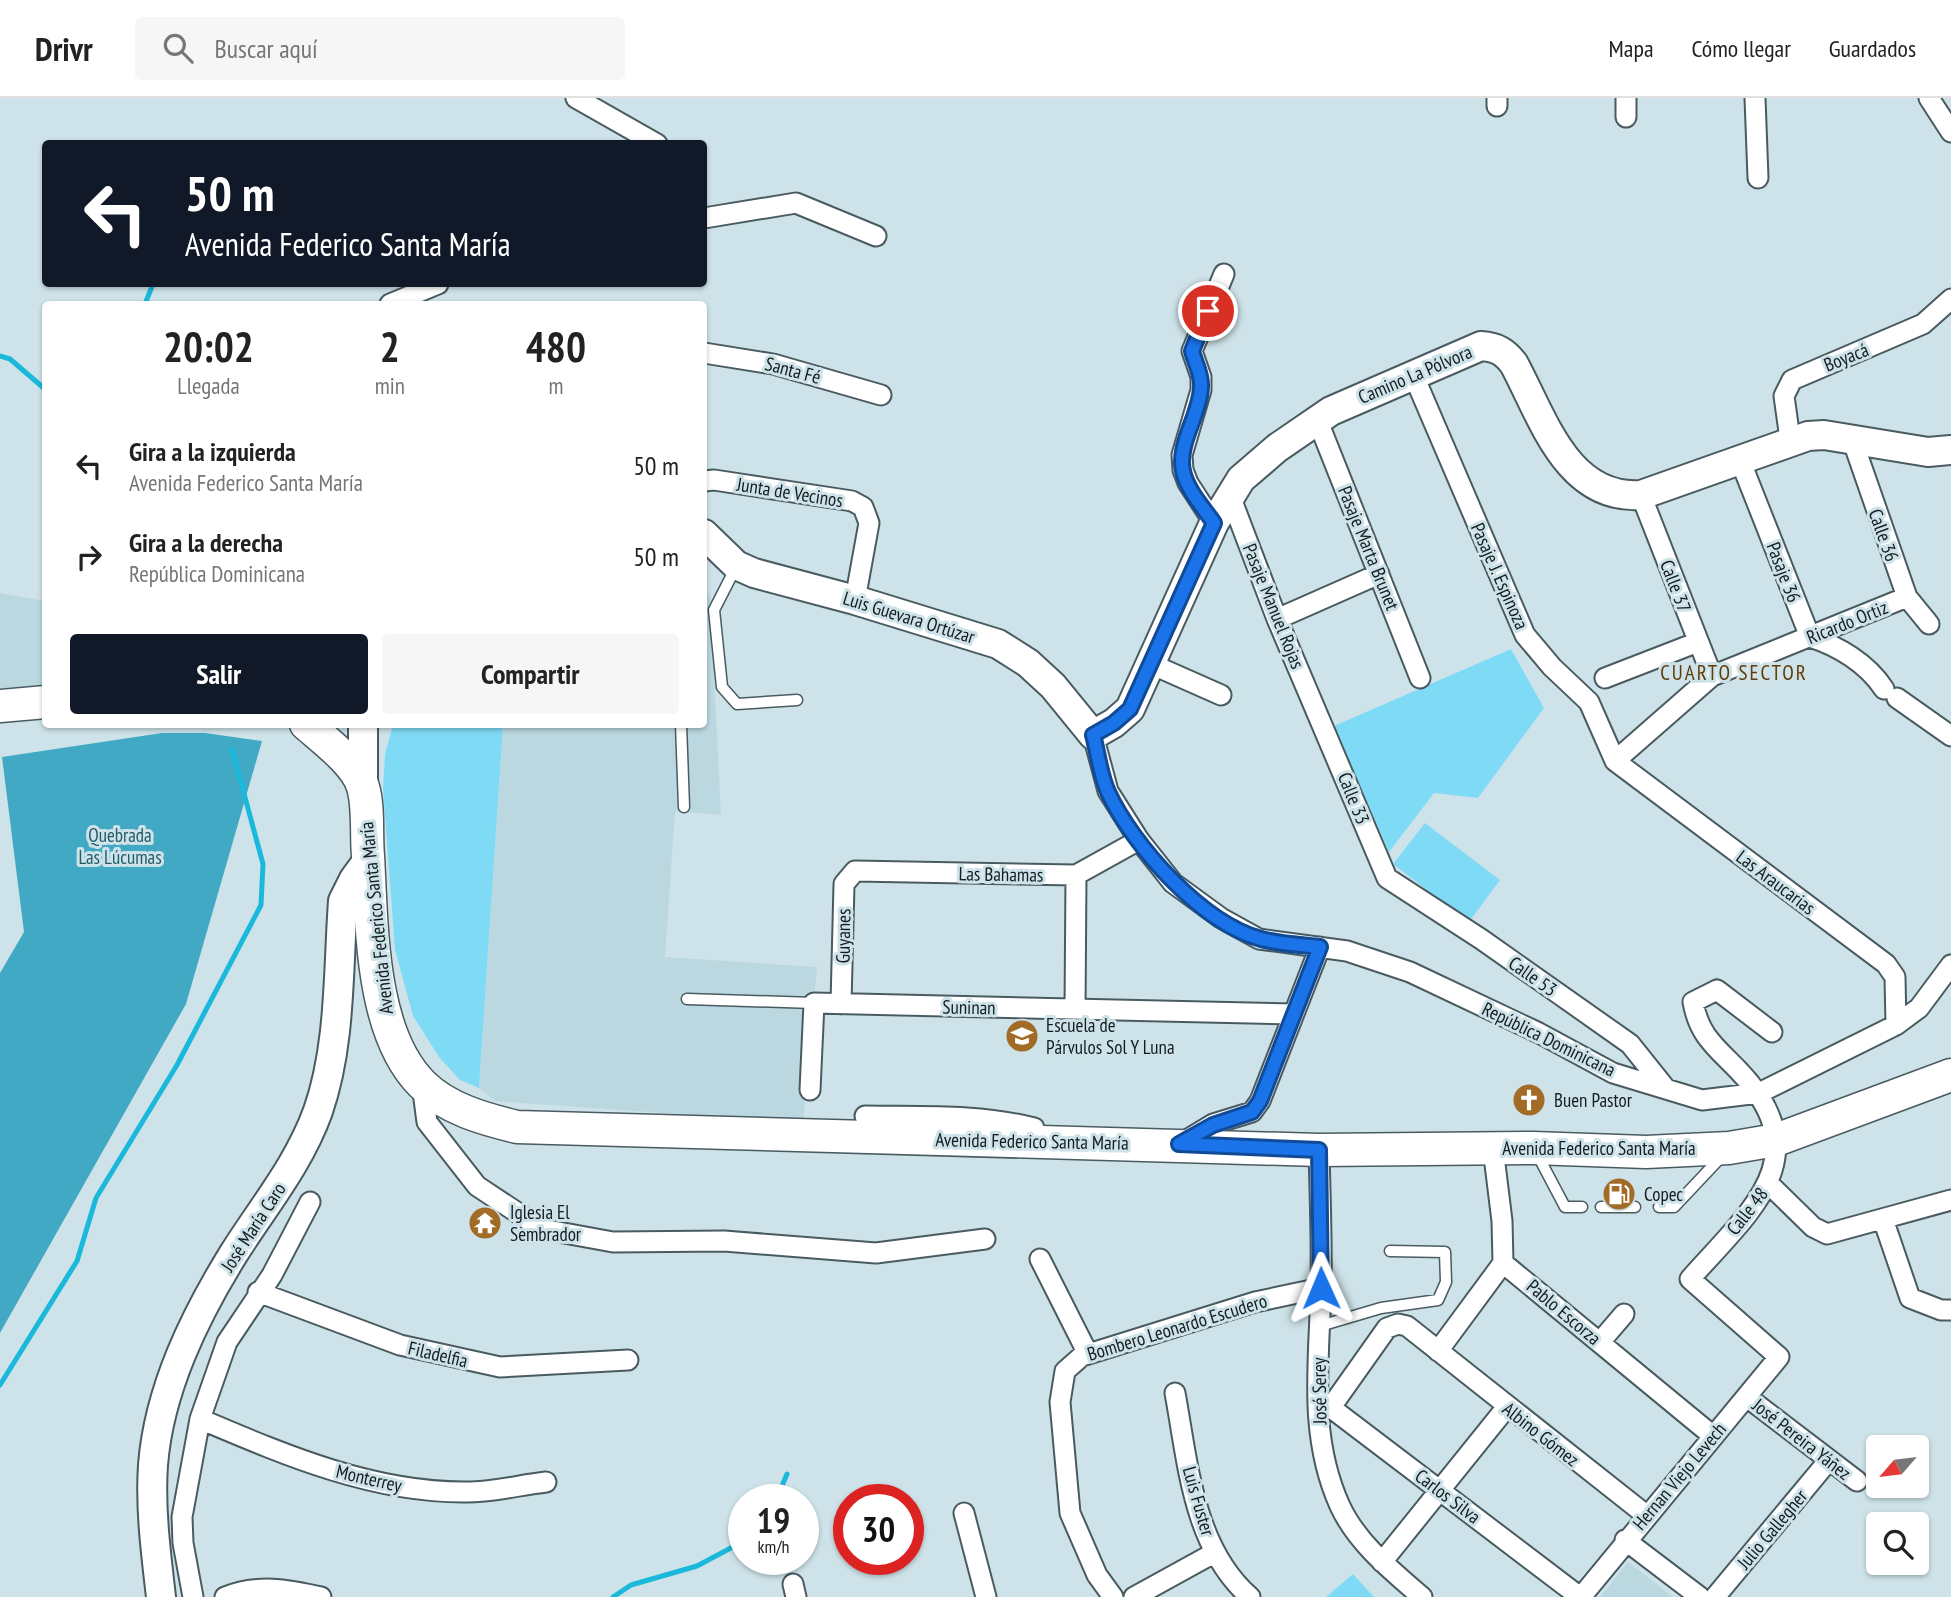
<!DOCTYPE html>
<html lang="es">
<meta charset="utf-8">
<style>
body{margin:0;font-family:"PT Sans Narrow",sans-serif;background:#f6f6f6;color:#222;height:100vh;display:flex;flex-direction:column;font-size:26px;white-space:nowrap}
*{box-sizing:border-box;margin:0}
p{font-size:23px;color:#767676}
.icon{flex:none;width:38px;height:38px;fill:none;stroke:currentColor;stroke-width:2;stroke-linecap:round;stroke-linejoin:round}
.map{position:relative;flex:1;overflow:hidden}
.drawer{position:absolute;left:42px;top:203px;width:665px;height:427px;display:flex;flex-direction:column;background:#fff;border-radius:7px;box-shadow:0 2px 5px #0004}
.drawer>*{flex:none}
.banner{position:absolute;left:42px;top:42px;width:665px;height:147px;border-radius:7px;box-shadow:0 2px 5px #0004;background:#111827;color:#fff;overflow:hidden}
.needle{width:46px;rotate:242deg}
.tools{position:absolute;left:1866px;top:1337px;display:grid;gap:14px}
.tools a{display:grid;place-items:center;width:63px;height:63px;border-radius:7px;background:#fff;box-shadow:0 2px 5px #0004;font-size:35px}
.speed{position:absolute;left:728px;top:1386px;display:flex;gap:14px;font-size:35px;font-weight:700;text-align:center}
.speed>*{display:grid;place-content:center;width:91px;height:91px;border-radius:50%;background:#fff;box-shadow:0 2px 5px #0004;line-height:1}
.speed small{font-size:18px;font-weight:400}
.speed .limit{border:10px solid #d22;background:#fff;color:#111}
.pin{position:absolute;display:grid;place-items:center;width:60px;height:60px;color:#fff;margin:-30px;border:4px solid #fff;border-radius:50%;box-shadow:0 2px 7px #0007}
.me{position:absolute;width:77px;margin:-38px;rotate:359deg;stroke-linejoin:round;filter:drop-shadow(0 0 5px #0008)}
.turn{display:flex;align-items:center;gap:24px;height:147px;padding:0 28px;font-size:32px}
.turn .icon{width:91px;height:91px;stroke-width:2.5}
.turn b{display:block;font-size:49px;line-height:60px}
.eta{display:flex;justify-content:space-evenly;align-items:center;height:119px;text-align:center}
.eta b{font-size:42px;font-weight:700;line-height:49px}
.button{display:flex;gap:14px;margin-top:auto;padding:14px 28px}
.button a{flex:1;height:80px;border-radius:7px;background:#111827;color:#fff;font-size:28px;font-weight:700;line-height:80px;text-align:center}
.button a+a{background:#f6f6f6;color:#222}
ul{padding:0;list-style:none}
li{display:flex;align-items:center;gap:21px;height:91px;padding:0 28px}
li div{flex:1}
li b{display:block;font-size:26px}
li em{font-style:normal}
header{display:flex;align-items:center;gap:42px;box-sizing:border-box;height:98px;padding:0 35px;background:#fff;border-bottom:2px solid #e0e0e0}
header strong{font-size:33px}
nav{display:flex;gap:38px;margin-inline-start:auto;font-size:24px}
.search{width:490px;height:63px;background:#f6f6f6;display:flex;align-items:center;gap:18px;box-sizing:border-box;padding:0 24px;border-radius:7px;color:#767676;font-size:26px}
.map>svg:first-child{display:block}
.built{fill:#bbd8e1}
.green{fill:#7fdbf5}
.forest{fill:#42a9c4}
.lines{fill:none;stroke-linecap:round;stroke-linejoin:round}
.stream{stroke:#1ab9db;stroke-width:5}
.lane-casing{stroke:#495b61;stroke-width:13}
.street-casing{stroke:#495b61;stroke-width:23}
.secondary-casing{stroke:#495b61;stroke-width:32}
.primary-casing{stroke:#495b61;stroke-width:35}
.lane{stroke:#fff;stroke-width:10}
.street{stroke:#fff;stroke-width:19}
.secondary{stroke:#fff;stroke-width:28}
.primary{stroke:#fff;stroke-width:32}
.route-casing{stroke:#114b97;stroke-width:18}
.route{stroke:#1a73e8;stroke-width:12}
.labels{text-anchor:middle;stroke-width:6;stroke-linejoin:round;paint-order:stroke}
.street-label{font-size:19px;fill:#141c1e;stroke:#cee3e9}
.park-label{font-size:19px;fill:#225b69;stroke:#cee3e9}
.poi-label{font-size:19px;fill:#141c1e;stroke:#cee3e9;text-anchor:start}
.neighbourhood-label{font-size:21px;letter-spacing:2px;fill:#613c0a;stroke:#cee3e9}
</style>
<header>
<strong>Drivr</strong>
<div class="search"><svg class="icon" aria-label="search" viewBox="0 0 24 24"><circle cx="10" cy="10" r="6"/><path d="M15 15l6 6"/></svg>Buscar aquí</div>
<nav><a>Mapa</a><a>Cómo llegar</a><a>Guardados</a></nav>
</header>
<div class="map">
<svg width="1951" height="1499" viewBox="0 0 1951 1499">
<rect width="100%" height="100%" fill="#cee3e9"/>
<path class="built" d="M704 491 710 497 721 717 675 713 665 859 817 869 803 1025 495 1003 479 990 503 627 704 626Z
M0 495 45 503V591L0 594Z
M1628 1464 1673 1499H1600Z"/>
<path class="green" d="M1511 551 1544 610 1478 700 1434 695 1389 754 1334 628Z
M393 627H503L479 990 460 982 439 959 413 918 395 852 383 691 385 656Z
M1425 725 1500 782 1469 824 1393 766Z
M1353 1476 1374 1499H1326Z"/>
<path class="forest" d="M162 635H205L262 643 186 906 0 1235V875L24 834 2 659Z"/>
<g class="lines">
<path class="stream" d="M145 206 153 186
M0 258 10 261 46 292
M0 1287 77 1163 96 1100 177 967 261 807 263 766 232 651
M776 1402 787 1376
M613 1499 631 1487 697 1468 744 1443"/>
<defs>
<path id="lane" d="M735 471 714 512 722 589 737 606 797 602
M681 626 684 709
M687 901 814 905
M1537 1056 1565 1109H1582
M1601 1109H1635
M1659 1109H1674L1723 1057
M1320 1228 1381 1210 1438 1202 1446 1184 1445 1154 1390 1153"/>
<path id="street" d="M576 0 657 46
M1497 0V8
M1626 0V19
M1755 0 1758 80
M1929 0 1951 34
M704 120 796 105 876 138
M390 206 438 186
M704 255 773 266 881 297
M1413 276 1525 537 1552 569 1589 604 1615 663 1886 866 1895 879 1896 927
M1317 321 1420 580
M1790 341 1784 298 1792 282 1923 226 1951 201
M1852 341 1907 499 1929 526
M1740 362 1810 539C1838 548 1867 565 1884 591
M704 383 714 382 852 403 863 409 869 425 855 502
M1229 395 1277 521 1387 780 1481 841 1630 946 1666 991
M1641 397 1712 578
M1214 425 1188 385 1183 372 1182 357 1201 292V279L1192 253 1224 176
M1277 521 1379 476
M1151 566 1221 597
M1605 580 1698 544
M1897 600 1951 638
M1093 637 1108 693 1139 742 1173 785 1221 820 1259 841 1347 853 1410 874 1539 935 1613 975 1702 1002 1759 995 1896 927 1919 910 1951 867
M1615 663 1712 578 1907 499
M841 906 844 786 855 773 1076 777 1139 742
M1075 912 1076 777
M422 986 427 1024 477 1088 542 1131 613 1144 724 1143 876 1155 985 1141
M810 992 814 905 1293 916
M865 1018C922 1019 980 1016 1034 1030L1037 1043
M1180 1046 1213 1026 1252 1014 1260 1003 1320 849
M1493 1050 1502 1123 1503 1165 1713 1338
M1319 1052C1320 1098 1322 1145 1321 1191 1319 1265 1308 1338 1340 1408 1357 1445 1392 1473 1422 1499
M1769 1086 1813 1129 1827 1136 1951 1102
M1883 1121 1910 1200 1941 1212H1951
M1040 1161 1088 1256
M258 1194 400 1247 500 1269 628 1262
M1600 1244 1624 1216
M1438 1253 1503 1165
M1175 1295C1188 1365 1193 1449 1250 1499
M1747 1299 1857 1383
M1322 1303 1580 1499
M1331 1309 1387 1230 1398 1226 1407 1228 1646 1417
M200 1321C285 1357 373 1395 467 1394 493 1394 520 1387 546 1384
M964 1415 986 1499
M1625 1442 1700 1499
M1382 1464 1506 1310
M793 1486 796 1499
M193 1499 183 1445 182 1419 200 1321 227 1244 272 1177 310 1104
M225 1499C258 1486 287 1491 321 1499
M1113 1499 1097 1477 1070 1415 1060 1304 1065 1273 1082 1258 1255 1204 1321 1190
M1134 1499 1214 1455
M1581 1499 1779 1259 1690 1181C1749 1114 1821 1059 1739 973 1716 949 1699 938 1693 904L1717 892 1772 934
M1715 1499 1829 1362"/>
<path id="secondary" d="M704 436 736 467 754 475 855 502 998 546 1028 565 1053 588 1093 637 1114 625 1130 611 1214 425 1241 381 1277 350 1331 313 1481 248C1497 249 1505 254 1514 266 1543 320 1567 402 1641 397L1808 338 1824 337 1928 354 1951 352
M363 687V626
M161 1499C156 1456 150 1410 153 1367 159 1291 195 1218 234 1155 263 1109 299 1066 318 1013 341 947 338 872 343 803L354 781 368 762"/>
<path id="primary" d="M0 608 46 604
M306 626C323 641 357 666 363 689 369 709 366 736 368 758 372 826 370 934 422 986 447 1011 484 1021 517 1029L1319 1052 1533 1050 1646 1054 1729 1050 1776 1042 1951 977"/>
</defs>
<use href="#lane" class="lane-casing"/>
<use href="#street" class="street-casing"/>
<use href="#secondary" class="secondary-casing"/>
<use href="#primary" class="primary-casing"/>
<use href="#lane" class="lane"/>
<use href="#street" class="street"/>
<use href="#secondary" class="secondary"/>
<use href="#primary" class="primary"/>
</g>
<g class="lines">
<defs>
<path id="route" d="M1208 213 1192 253C1195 265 1202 276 1201 289 1200 317 1177 346 1183 373 1187 392 1203 409 1214 425L1130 611 1114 625 1093 637C1098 655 1100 677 1108 694 1133 748 1202 825 1261 841 1280 846 1301 847 1320 849L1260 1003 1252 1014 1213 1027 1179 1046 1319 1052 1321 1190"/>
</defs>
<use href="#route" class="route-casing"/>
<use href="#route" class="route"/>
</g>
<defs>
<symbol id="school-disc" viewBox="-11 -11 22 22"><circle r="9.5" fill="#a26b26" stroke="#cee3e9"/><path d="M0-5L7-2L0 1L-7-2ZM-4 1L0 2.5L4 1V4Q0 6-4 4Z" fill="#fff"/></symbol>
<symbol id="church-disc" viewBox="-11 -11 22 22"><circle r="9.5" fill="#a26b26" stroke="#cee3e9"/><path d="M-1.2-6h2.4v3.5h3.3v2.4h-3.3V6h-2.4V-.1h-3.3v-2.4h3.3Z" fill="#fff"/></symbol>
<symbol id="fuel-disc" viewBox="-11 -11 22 22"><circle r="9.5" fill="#a26b26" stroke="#cee3e9"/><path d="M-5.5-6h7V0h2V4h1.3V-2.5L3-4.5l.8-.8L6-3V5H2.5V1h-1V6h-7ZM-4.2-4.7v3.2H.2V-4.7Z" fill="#fff"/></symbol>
<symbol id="temple-disc" viewBox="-11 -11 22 22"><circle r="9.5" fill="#a26b26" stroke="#cee3e9"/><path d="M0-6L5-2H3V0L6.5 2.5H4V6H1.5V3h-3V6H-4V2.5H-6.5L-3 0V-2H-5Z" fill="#fff"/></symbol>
</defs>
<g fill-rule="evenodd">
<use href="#school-disc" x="1003" y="919" width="38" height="38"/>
<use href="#church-disc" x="1510" y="983" width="38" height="38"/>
<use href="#fuel-disc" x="1600" y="1077" width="38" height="38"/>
<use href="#temple-disc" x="466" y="1106" width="38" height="38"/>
</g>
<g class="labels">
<g class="street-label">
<text transform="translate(1846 259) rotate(-22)" y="7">Boyacá</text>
<text transform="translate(793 272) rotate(15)" y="7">Santa Fé</text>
<text transform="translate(1415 276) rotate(-23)" y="7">Camino La Pólvora</text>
<text transform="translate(790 394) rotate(9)" y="7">Junta de Vecinos</text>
<text transform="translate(1884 437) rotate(70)" y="7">Calle 36</text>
<text transform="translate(1369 450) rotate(68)" y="7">Pasaje Marta Brunet</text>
<text transform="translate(1784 474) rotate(69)" y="7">Pasaje 36</text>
<text transform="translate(1500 478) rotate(66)" y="7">Pasaje J. Espinoza</text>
<text transform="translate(1676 488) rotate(69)" y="7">Calle 37</text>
<text transform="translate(1274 508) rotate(68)" y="7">Pasaje Manuel Rojas</text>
<text transform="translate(909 519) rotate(17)" y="7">Luis Guevara Ortúzar</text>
<text transform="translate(1847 524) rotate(-22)" y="7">Ricardo Ortiz</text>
<text transform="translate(1354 700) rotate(68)" y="7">Calle 33</text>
<text transform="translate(1001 776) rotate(1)" y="7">Las Bahamas</text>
<text transform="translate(1776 784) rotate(37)" y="7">Las Araucarias</text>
<text transform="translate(376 820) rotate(-96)" y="7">Avenida Federico Santa María</text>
<text transform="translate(843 838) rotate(-89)" y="7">Guyanes</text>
<text transform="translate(1533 878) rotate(35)" y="7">Calle 53</text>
<text transform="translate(969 909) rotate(1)" y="7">Suninan</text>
<text transform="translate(1549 941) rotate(26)" y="7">República Dominicana</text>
<text transform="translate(1032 1043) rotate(1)" y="7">Avenida Federico Santa María</text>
<text x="1599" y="1057">Avenida Federico Santa María</text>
<text transform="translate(1747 1113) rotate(-52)" y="7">Calle 48</text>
<text transform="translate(253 1129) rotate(-57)" y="7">José María Caro</text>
<text transform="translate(1564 1214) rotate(40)" y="7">Pablo Escorza</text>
<text transform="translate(1177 1229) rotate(-17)" y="7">Bombero Leonardo Escudero</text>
<text transform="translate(438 1256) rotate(13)" y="7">Filadelfia</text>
<text transform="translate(1319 1293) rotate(-91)" y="7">José Serey</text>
<text transform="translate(1541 1336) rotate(38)" y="7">Albino Gómez</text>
<text transform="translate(1802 1341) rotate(38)" y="7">José Pereira Yáñez</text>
<text transform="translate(1679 1378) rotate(-50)" y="7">Hernan Viejo Levech</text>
<text transform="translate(369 1380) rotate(13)" y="7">Monterrey</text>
<text transform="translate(1448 1398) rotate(37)" y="7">Carlos Silva</text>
<text transform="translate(1199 1403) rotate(74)" y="7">Luis Fuster</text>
<text transform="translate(1772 1431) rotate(-50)" y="7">Julio Gallegher</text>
</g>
<g class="park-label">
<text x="120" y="744">Quebrada<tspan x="120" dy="22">Las Lúcumas</tspan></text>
</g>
<g class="poi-label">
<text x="1046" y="934">Escuela de<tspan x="1046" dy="22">Párvulos Sol Y Luna</tspan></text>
<text x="1554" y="1009">Buen Pastor</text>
<text x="1644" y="1103">Copec</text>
<text x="510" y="1121">Iglesia El<tspan x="510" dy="22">Sembrador</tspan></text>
</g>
<g class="neighbourhood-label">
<text x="1734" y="582">CUARTO SECTOR</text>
</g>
</g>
</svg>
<div class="tools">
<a><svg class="needle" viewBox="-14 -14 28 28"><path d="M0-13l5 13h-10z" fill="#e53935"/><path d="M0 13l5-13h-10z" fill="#767676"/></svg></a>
<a><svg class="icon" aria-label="search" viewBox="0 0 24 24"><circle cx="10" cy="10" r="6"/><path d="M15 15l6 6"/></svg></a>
</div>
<div class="speed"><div>19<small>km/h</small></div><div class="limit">30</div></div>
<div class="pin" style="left:1208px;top:213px;background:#d93025"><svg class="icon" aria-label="arrive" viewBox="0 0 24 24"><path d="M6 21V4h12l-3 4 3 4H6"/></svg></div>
<svg class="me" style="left:1321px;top:1190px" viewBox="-20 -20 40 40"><path d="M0-17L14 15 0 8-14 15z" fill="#1a73e8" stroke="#fff" stroke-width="4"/></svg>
<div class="banner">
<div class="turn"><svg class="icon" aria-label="left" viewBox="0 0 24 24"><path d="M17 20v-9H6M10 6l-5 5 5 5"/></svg><div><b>50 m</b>Avenida Federico Santa María</div></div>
</div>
<section class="drawer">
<div class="eta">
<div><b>20:02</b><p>Llegada</p></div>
<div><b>2</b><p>min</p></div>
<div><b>480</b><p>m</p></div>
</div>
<ul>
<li><svg class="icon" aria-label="left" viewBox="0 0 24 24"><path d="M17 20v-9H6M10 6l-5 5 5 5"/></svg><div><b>Gira a la izquierda</b><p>Avenida Federico Santa María</p></div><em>50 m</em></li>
<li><svg class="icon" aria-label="right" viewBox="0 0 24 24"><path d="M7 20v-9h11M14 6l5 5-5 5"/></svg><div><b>Gira a la derecha</b><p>República Dominicana</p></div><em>50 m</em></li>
</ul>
<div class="button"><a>Salir</a><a>Compartir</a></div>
</section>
</div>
